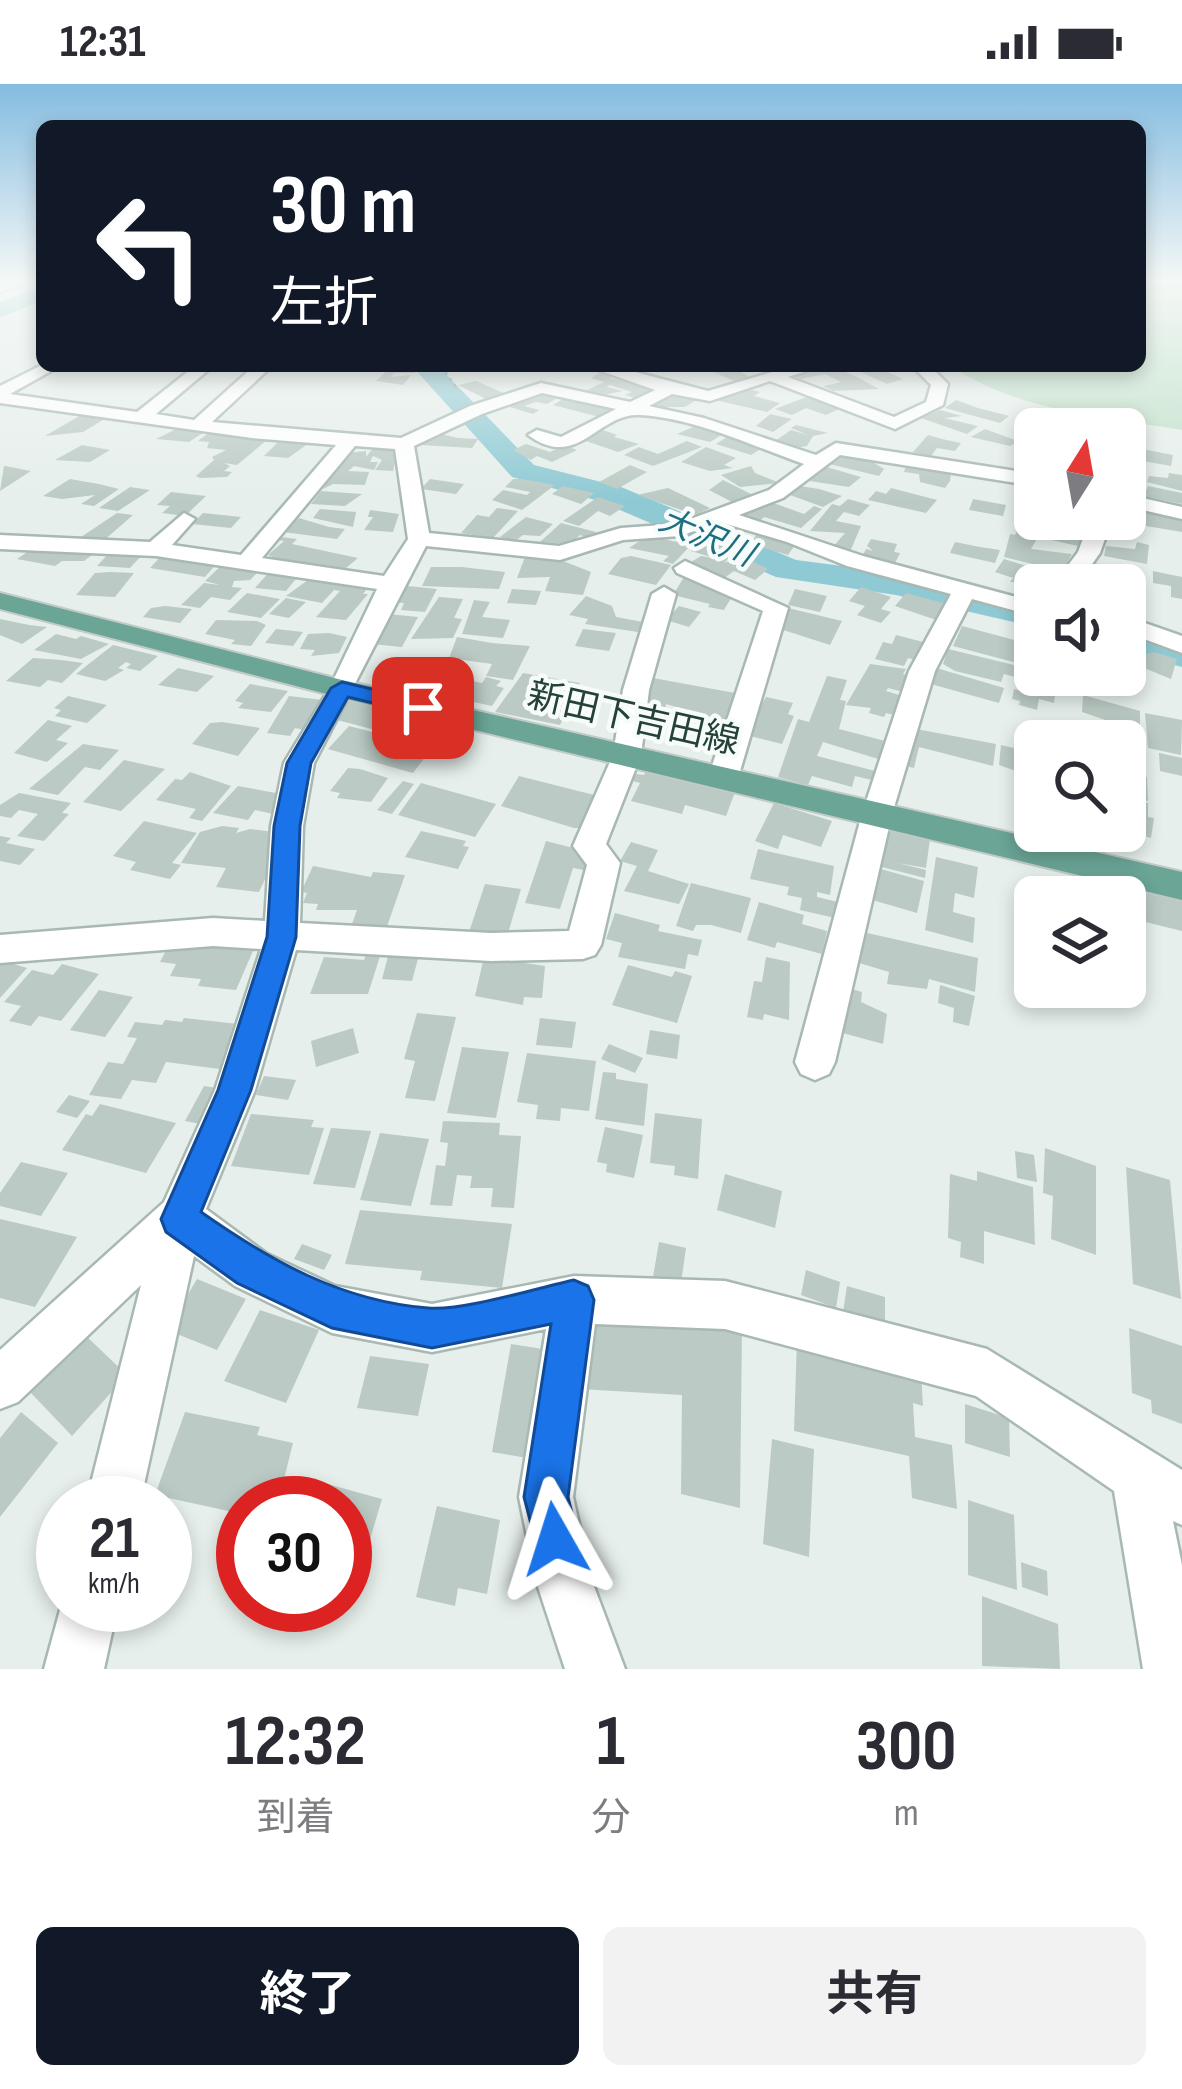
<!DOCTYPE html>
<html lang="ja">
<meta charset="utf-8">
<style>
body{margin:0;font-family:"Sofia Sans Condensed","Noto Sans JP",sans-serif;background:#f2f2f3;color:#2b2b33;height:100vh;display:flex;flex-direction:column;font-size:45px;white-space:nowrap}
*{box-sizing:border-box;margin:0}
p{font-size:39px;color:#7c7c81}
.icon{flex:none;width:66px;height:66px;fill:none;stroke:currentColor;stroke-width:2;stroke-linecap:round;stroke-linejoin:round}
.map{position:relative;height:1585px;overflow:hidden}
.side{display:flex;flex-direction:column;background:#fff;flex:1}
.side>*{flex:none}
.top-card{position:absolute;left:36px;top:36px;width:1110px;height:252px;border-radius:18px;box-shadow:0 6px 18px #0003;background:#111827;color:#fff;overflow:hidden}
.needle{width:78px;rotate:11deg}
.tools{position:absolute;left:1014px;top:324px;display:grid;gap:24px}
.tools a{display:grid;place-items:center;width:132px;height:132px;border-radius:18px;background:#fff;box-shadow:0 6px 18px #0003;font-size:60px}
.speed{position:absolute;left:36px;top:1392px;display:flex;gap:24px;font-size:60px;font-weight:700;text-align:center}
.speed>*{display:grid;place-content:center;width:156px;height:156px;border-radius:50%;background:#fff;box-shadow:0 6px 18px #0003;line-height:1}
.speed small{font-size:30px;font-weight:400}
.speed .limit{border:18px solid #d22;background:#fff;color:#111}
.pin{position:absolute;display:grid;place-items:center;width:102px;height:102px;color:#fff;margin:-51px;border-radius:24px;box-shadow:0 6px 18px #0006}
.me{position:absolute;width:132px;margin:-66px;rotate:354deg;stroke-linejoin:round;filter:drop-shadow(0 0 9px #0008)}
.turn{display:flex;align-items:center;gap:42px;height:252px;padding:0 36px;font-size:54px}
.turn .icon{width:156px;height:156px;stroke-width:2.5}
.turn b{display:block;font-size:84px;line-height:102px}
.eta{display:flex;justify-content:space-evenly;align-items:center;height:204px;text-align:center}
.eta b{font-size:72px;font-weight:700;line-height:84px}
.cta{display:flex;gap:24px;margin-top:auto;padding:24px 36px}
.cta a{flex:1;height:138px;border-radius:18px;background:#111827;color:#fff;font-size:48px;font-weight:700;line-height:138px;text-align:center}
.cta a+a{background:#f2f2f3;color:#2b2b33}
.status{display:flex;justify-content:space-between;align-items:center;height:84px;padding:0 60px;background:#fff;direction:ltr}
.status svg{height:33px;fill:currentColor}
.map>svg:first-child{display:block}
.green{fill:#bfe0c8}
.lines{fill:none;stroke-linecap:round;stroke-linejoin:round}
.river{fill:#8ec9d4;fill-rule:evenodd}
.building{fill:#bbcac4}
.minor-casing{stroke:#a8b8b2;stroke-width:5}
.major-casing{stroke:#c2cac8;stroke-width:4}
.path{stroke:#86b3a5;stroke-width:3;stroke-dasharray:3 4.5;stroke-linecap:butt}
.minor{fill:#fff;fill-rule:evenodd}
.major{fill:#6aa596;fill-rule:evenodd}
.route{fill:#1a73e8;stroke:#114b97;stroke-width:3}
.labels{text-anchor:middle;stroke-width:9;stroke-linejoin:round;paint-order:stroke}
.far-water-label{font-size:33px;font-style:italic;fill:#1c6f80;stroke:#f7fbf9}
.street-label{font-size:36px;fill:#24423a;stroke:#f7fbf9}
</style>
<div class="status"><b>12:31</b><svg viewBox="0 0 49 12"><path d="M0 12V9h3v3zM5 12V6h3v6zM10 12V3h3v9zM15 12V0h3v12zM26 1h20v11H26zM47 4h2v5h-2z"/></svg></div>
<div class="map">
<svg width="1182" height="1585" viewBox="0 0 1182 1585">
<rect width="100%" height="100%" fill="#e6efeb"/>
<path class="green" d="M1140 197H1182V346C1101 332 1020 328 951 282H1140Z"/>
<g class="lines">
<path class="river" d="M42 203V217L0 233V218Z
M412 282H438L534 381 621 403 796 476 896 489 1035 521V543L896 511 776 493 599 417 512 393Z
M1125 543 1182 559V583L1125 567Z"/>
</g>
<path class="building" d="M392 282H415L418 285 415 289H394L391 293 411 291 403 301 376 297Z
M724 282H740L734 285 753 294 736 298 709 286Z
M832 282 859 294 879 305 833 307 823 302 841 298 825 290 801 295 791 290Z
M873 282 903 295 887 300 852 284Z
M601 288 614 292 610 294 659 306 641 316 625 311 632 308 610 301 606 303 623 307 593 313 581 309 604 298 591 294Z
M476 297 499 307 507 311 488 316 458 301Z
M739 303 760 308 754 312 780 319 767 328 711 315Z
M671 307 699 314 685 323H648Z
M540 308 559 313 547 320 536 318 524 322 539 326 533 330 503 321Z
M809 312 839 325 826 331 806 324 792 331 775 325Z
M566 313 622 327 613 333 596 332 553 321Z
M956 316 978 324 1009 332 1000 339 945 324Z
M940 326 962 332 944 334 978 342 967 350 921 334Z
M770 330 792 335 773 348 756 342Z
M81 331 106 334 83 348 45 352Z
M796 341 828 349 813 352 807 362 796 364 775 357 791 346 808 351 791 344Z
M695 342 723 350 710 358 677 350Z
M176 345H184L204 348 189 358 156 355Z
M600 345 617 351 614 353 639 360 618 368 580 355Z
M985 345 1012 355 1019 357 1010 362 971 353Z
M210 348 244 352 267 356 237 381 224 379 230 382 224 387 232 388 227 393 200 394 196 392 214 376 212 373 226 366 207 364 209 358 198 357Z
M437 349 458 354 478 355 472 364 420 361Z
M730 351 765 362 751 371 716 360Z
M928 351 942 355 961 359 955 367 937 364 931 372 913 368Z
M280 356 309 359 288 374 264 372Z
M687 357 702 363 653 382 624 371 639 363 658 370Z
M526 360 550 368 564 361 577 366 552 378 537 372 531 376 513 366Z
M82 361 110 366 90 378 55 376Z
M706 363 736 374 724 381 733 384 710 387 681 378Z
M1132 363 1173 371 1171 382 1143 377 1139 391 1125 389V369L1130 370Z
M373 364 398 365 393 387 375 386 382 376 373 372 370 378H378L374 386 354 382 348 387 369 388 365 401 333 400 323 405 347 369 366 367V373Z
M835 371 870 376 884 385 879 392 825 379Z
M907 378 952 383 950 397 945 404 920 398 919 390 904 388Z
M630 381 647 388 617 405 599 398Z
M4 382H5L31 387 0 407Z
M751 382 755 389 780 399 740 403 721 391Z
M823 382 861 393 849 403 803 396Z
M1169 389 1182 391V407L1147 398 1149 392 1168 394Z
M70 395 99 400 119 405 94 422 81 420 95 411 62 415 43 412Z
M430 395 464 400 456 410 421 405Z
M513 395H522L555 401 522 426 492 416 503 406 527 411 530 408 505 403Z
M723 396 753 411 734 419 709 406Z
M563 402 594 409 581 420 552 410Z
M800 402 819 405 842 412 823 423 790 411Z
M1148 402 1182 409V420L1144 412Z
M130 403 150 406 118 427 99 424Z
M668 404 710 424 696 431 637 411Z
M891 404 937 416 926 429 868 416 876 407 886 410Z
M321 407 362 410 345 422 311 420Z
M171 408 206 412 185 432 162 429 170 422 157 421Z
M598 413 625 422 610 432 598 427 579 442 563 437Z
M848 415 870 421 859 432 844 428 836 437 861 442 849 470 831 465 845 449 810 447 832 420 840 422Z
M973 415 1006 421 1003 432 969 426Z
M765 416 804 430 814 422 822 425 801 444 764 433 756 441 734 435Z
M1125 422 1182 437V448L1116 437 1125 435Z
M497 424 518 427 493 454 461 449 477 431 489 433Z
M320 425 356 428 353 443 313 434Z
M370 426 399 430 393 448 364 446 373 433H368Z
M117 429 133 431 102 458 75 457Z
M203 429 241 433 231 444 192 440Z
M526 433 553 440 540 452 523 451 515 457 500 453Z
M299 434 329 443 345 445 337 455 283 448Z
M1033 438 1083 449 1078 462 1038 453 1031 465 1072 470 1062 487 1004 473 1010 450 1015 451 1020 440 1030 442Z
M561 439 596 448 590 454 580 451 571 460 540 458Z
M757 450 797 458 788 471 750 460Z
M649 451 672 457 692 460 673 480 663 477 669 472 629 464Z
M703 452 732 463 728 467 734 469 724 479 741 472 768 485 755 496 734 487 720 497 686 481 701 472 714 474 691 467Z
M281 453 297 455 292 460 358 474 346 484 275 474 268 471 284 457 277 456Z
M871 455 897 460 894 468 900 469 894 481 860 476 866 465 873 467 867 462Z
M955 458 980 463 1000 466 995 479 950 469Z
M1137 458 1149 461 1147 480 1104 472 1106 462 1135 465Z
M36 462 96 468 84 477H62L55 482 17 475Z
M110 468 143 470 130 484 97 482Z
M162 471 218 478 205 493 150 484Z
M631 472 671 481 656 501 608 490 621 474Z
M525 473 563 477 591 488 583 511 545 507 550 493 517 494Z
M1004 475 1040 486 1037 490 1054 495 1050 501 1010 498 1013 494 995 488Z
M226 477 263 483 250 496 234 497 232 503 242 504 230 516 211 513 200 524 181 521 204 499 220 501 205 497Z
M1090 478 1113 483 1109 500 1082 495V484L1091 482Z
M431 483H462L505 488 499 505 422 502Z
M270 487 300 490 286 507 255 504Z
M1153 487 1182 493V515L1171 513V502L1153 499Z
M95 489 109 488 134 489 115 513 76 511Z
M312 493 336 496 332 500 369 502 363 510H368L346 536 316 533 340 507 334 506 322 519 286 512Z
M684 493 711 498 734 509 724 526 708 523 710 520 673 511Z
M398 501 437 505 425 528 401 526 404 519 388 518Z
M861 503 891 513 881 525 891 528 881 539 857 531 865 522 849 517Z
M512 505 541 507 536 521 507 519Z
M795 505 827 512 820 528 788 521Z
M247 509 280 515 261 534 227 528Z
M906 509 951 521 942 538 895 522Z
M586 512 612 522 616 533 643 538 638 548 585 540 588 535 569 531Z
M439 513 463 515 454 534 462 535 453 554 411 555Z
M286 514 306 518 289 534 269 530Z
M474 516 490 518 482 533 510 536 503 554 462 550Z
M165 522 192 525 180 539 143 533 151 524Z
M679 522 701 528 689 543 666 536Z
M788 524 842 537 830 561 777 544Z
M388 530 418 533 402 563 371 560Z
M0 535 29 541 47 543 22 560 0 551Z
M216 536 257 537 266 541 251 562 231 560 235 556 205 550Z
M962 542 1029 560 1021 580 953 562Z
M276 545 303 548 293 562 265 559Z
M583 545 616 549 609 567 575 562Z
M329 549 347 553 339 569 311 572 315 566 300 565 308 550Z
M56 550 76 555 81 552 109 560 81 575 34 566Z
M896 551 931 560 923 578 908 574 904 582 875 575 883 558 892 560Z
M457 553 492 559 530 562 513 596 486 592 492 580 449 574Z
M113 561 158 572 140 587 126 584 131 580 126 578 118 584 124 586 105 597 76 590Z
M1033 564 1035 591H1062L1060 602 1027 594Z
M948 565 1018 582 1015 593 1004 590 1001 598 955 587 943 580Z
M1154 568 1177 575 1171 595 1137 581 1141 571Z
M33 574 61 576 83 579 62 599 48 596 40 603 6 597Z
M870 580 906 585 903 590 918 594 911 610 888 604 886 607 909 614 901 633 886 629 884 633 869 629 871 624 846 621Z
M933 583 1004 604 999 619 927 599Z
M178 584 214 592 197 608 158 601Z
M523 589 580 599 560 641 495 628Z
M827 592 847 596 840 616 846 617 839 645 893 659 888 678 823 658 817 672 883 689 880 698 855 692 852 703 812 692 808 701 778 693 798 635 809 638Z
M486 593 501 597 496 602 504 604 492 622 460 615 472 597 482 599Z
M653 594 735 609 725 637 666 620 661 651 640 650 642 623 649 612 645 611Z
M1024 596 1056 604 1054 619 1039 615 1037 626 1019 621 1020 617 1012 615 1014 605 1023 607Z
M250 600 288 607 271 628 238 624 243 619 235 617Z
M1083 611 1140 627V648L1082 628Z
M68 612 107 621 87 639 55 632 61 626 54 624Z
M289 612 323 616 304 646 295 644 290 652 267 649Z
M766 613 793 619 788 630 794 632 782 660 742 650 755 622 760 623Z
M348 617 418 634 402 653 337 636Z
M1145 629 1182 636 1181 671 1148 664Z
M48 636 72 642 56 656 68 659 47 678 14 669Z
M222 638 260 644 238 672 192 660 210 639Z
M417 640 445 647 413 689 328 665 349 642 403 656Z
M911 644 996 660 993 682 919 663 914 684 902 681Z
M83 660 119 666 100 686 85 683 58 711 29 705Z
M1001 661 1035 669V694L999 681Z
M1159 669 1182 674V692L1160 687Z
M124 676 165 685 121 727 83 718Z
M348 684 360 685 388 694 371 718 337 714 340 709 330 707Z
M647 686 735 708 726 732 685 721 682 730 631 717 640 699 633 697 636 690 644 691Z
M190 688 231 702 202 737 189 734 196 725 156 716 175 695 182 696Z
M1125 688 1147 693 1148 717 1125 711Z
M519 692 602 713 586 744H574L501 722Z
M403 697 414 700 392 730 377 726Z
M421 699 496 720 475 753 398 731Z
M238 702 287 711 273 730 255 726 248 736 213 729Z
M19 709 71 719 62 729 69 730 44 757 17 752 38 730 19 726 11 734 0 732V721Z
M1125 714 1148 719V733L1154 734 1151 754 1132 749V758L1106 752V747H1125Z
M774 719 832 737 821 763 783 751 778 765 755 757Z
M144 737 197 749 172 779 181 781 170 795 130 786 136 778 113 772Z
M222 742 239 744 236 749 250 745 282 749V760L259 808 216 803 226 784 181 779 200 748Z
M883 744 930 755 926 784 898 779 926 786 925 794 874 781Z
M421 747 466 757 463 762 469 763 458 785 405 773Z
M0 752 11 754 6 759 35 765 20 781 0 777Z
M546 757 589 768 590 787 573 784 560 825 525 819Z
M631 758 658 766 648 787 689 800 679 820 624 807 637 782 620 777Z
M758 765 834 782 830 811 817 808V813L838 818 835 834 800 826 802 814 787 811 789 803 750 795Z
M936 773 978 783 974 814 955 809 953 828 975 834 973 859 925 846Z
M313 782 371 793 373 788 405 791 384 851 349 848 357 826H316L318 820 303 819 307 809 301 808Z
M877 784 924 797 917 829 869 815Z
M691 799 751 814 741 849 711 841H696L693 847 676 842Z
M485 800 521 805 507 853 469 848Z
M1122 802 1182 815V847L1125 833Z
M759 818 804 831 802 840 827 847 822 870 777 858 775 864 747 856Z
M615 829 660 841 658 847 702 856 698 872 688 870 685 885 618 873 622 859 606 855Z
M863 848 978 874 975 908 929 895 927 905 887 900 889 888 856 878Z
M170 859 253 867 236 906 198 902 201 895 170 892 176 880 160 878Z
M367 868 381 869 368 910H310L324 873 364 876Z
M389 869 419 871 412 897 382 895Z
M484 873 545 882 542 914 524 913 523 921 475 912Z
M766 873 790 878 789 936 764 930 763 936 747 933 754 897 762 898Z
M0 876 27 884 0 914Z
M62 880 99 890 61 937 39 932 31 942 9 937 21 922 4 918 32 886 53 891Z
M628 881 672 893 675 887 692 892 677 939 612 921Z
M940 901 975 912 969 942 953 938 954 924 938 919Z
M844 903 862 908 861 918 887 930 883 960 839 948Z
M99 906 133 913 105 953 70 946Z
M417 929 456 933 435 1017 405 1014 415 977 404 975Z
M184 934 238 940 227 986 166 978 156 999 132 996 121 1015 89 1011 108 978 123 980 137 954 127 953 135 938 162 941 165 936 182 938Z
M540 934 576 938 572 964 536 961Z
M353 944 359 969 316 983 311 957Z
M650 946 680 951 677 975 646 970Z
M609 960 643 974 635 989 601 975Z
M462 963 509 968 496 1034 447 1029Z
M527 969 596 977 589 1027 561 1024 560 1037 536 1035 538 1021 517 1018Z
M603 988 616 989V995L648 1000 644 1042 595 1035Z
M264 992 296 996 288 1016 256 1011Z
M204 1002 223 1005 211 1042 185 1037Z
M69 1011 90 1017 77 1034 56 1028Z
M100 1020 176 1039 146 1089 62 1066 86 1030 92 1032Z
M655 1029 702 1035 698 1095 674 1091 675 1082 650 1079Z
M251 1030 314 1036 311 1043 324 1044 309 1091 231 1082Z
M443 1037 500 1039 499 1051 521 1052 514 1124 491 1123 493 1104H470L472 1092 457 1091 452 1122 430 1121 436 1081 445 1082 448 1059 440 1058Z
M605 1043 643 1051 634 1094 606 1088 607 1080 597 1078Z
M331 1044 371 1047 355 1104 313 1100Z
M380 1049 429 1055 411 1122 360 1116Z
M1045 1064 1096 1082V1171L1051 1155 1053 1112 1043 1109Z
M1015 1067 1034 1071 1037 1098 1017 1094Z
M21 1078 68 1089 41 1132 0 1122V1109Z
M1126 1083 1170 1096 1181 1215 1133 1200Z
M977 1087 1033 1103 1035 1161 984 1147V1180L960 1173 961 1158 948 1154 950 1090 977 1097Z
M725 1090 782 1107 775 1144 717 1126Z
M360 1126 512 1140 502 1204 420 1196 422 1187 345 1180Z
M0 1135 77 1153 35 1223 0 1214Z
M659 1158 686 1164 681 1199 653 1193Z
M302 1160 332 1171 324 1186 294 1175Z
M806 1186 840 1198 836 1224 801 1211Z
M197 1195 246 1215 217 1266 167 1246Z
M847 1202 885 1213V1241L842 1235Z
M260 1226 319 1246 286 1319 224 1297Z
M587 1231 742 1241 740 1424 681 1410 682 1311 580 1305Z
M1129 1244 1182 1262V1340L1152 1329 1151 1316 1132 1309Z
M85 1251 127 1291 72 1352 31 1309Z
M797 1255 921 1288 923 1322 913 1319 915 1353 952 1361 957 1425 912 1414 909 1372 794 1347Z
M511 1260 555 1267 539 1376 492 1368Z
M370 1272 429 1280 418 1332 357 1324Z
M965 1320 1009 1334 1010 1373 965 1359Z
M21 1328 58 1359 0 1433V1354Z
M185 1328 260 1343 257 1351 293 1359 278 1419H243V1477L226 1473 242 1430 155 1411Z
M772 1355 814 1365 809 1473 763 1460Z
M298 1392 382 1415 359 1492 345 1488V1419H288Z
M968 1416 1014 1431 1017 1506 968 1491Z
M437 1422 500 1436 487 1510 458 1504 455 1522 416 1513Z
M1021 1478 1047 1487 1048 1512 1022 1503Z
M982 1512 1058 1540 1060 1585 982 1582Z
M264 1521H321L312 1547 261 1532Z"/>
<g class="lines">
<defs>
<path id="minor" d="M9 197H27L0 208V200Z
M42 281 60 282 10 310 137 328 195 282H213L156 330 194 336 254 282H272L212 338 401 354 470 322 541 299 630 318 655 306 587 282H612L708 307 793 282H822L788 293 894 333 926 318 931 301 912 282H930L948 300 943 321 895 345 770 297 710 317 672 310 649 322 704 334 816 371 836 359 1035 390V402L840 371 783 414 739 431 863 472 1035 518V532L972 515 935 587 892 730 835 978 829 990 815 996 801 990 795 978 862 730 909 587 951 510 847 482 787 458 720 438 680 452 623 456 560 476 426 462 314 679 303 742 300 839 491 849 569 847 587 781 573 762 613 671 623 606 652 510 664 503 676 510 649 606 641 671 606 760 620 779 601 861 595 871 583 875 491 877 296 866 255 1006 206 1125 267 1170 335 1202 432 1220 574 1192 725 1197 987 1265 1182 1386V1441L1173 1437 1182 1481V1585H1143L1114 1407 976 1312 725 1245 595 1240 573 1413 592 1497 625 1585H565L536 1497 519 1413 546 1245 432 1268 332 1249 235 1202 194 1172 140 1419H86L141 1201 18 1318 0 1325V1266L164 1118 215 1006 261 865 213 862 0 879V851L213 834 265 837 271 742 284 679 329 605 377 505 156 472 0 465V451L150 458 184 429 195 435 172 461 241 471 336 361 252 354 0 319V302ZM542 309 616 325 561 353 537 346 528 351C578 388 598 328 640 331 695 334 752 362 804 380L769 406 677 440 621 444 559 462 429 449 414 362 482 330ZM355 362 395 365 408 455 384 492 262 474Z
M1125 410 1182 423V435L1125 422Z
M1090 435H1112L1100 469 1077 501H1053L1078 468Z
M685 477 788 524 738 694 723 704 708 694 763 527 677 489 674 484Z
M1125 532 1182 552V569L1125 548Z
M63 1515V1521H118L104 1585H44Z"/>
<path id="major" d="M0 509 342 596 1182 788V816L342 614 0 525Z"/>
</defs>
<use href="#minor" class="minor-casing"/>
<use href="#major" class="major-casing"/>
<path class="path" d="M441 282 457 305"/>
<use href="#minor" class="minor"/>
<use href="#major" class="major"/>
</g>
<linearGradient id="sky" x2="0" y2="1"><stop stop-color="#84bce0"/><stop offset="0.47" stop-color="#f4f8f6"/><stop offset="1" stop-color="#f4f8f6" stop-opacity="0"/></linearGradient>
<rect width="1182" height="418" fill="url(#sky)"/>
<path class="route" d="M342 598 431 619 434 624 423 631 348 613 311 679 300 742 296 853 251 1006 201 1128C271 1177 341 1217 428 1224 463 1227 537 1204 574 1196L588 1202 594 1216 568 1413 578 1455 571 1471 555 1478 539 1471 524 1413 551 1240 432 1264 332 1244 237 1199 166 1148 161 1135 218 1006 267 853 274 742 287 679 331 604Z"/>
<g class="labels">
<g class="far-water-label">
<text transform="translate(707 452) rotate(23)" y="12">大沢川</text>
</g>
<g class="street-label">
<text transform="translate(634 633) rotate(13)" y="13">新田下吉田線</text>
</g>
</g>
</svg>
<div class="tools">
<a><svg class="needle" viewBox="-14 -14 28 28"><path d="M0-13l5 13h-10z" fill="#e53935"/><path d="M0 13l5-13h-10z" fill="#7c7c81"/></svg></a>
<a><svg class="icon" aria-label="sound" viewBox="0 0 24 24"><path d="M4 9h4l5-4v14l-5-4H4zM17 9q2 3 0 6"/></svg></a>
<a><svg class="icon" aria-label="search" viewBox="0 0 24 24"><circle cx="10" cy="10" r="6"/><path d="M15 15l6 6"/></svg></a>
<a><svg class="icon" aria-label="layers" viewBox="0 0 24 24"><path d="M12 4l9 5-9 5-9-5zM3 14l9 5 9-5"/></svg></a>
</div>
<div class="speed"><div>21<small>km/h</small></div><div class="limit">30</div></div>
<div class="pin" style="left:423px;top:624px;background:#d93025"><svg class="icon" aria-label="arrive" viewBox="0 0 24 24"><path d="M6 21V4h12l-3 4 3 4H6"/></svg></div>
<svg class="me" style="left:555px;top:1455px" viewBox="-20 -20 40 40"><path d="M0-17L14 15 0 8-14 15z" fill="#1a73e8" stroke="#fff" stroke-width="4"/></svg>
<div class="top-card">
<div class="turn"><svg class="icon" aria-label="left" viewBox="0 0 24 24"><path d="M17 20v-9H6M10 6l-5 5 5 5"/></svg><div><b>30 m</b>左折</div></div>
</div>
</div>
<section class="side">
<div class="eta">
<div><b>12:32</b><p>到着</p></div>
<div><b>1</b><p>分</p></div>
<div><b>300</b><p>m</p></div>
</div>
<div class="cta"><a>終了</a><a>共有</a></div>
</section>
